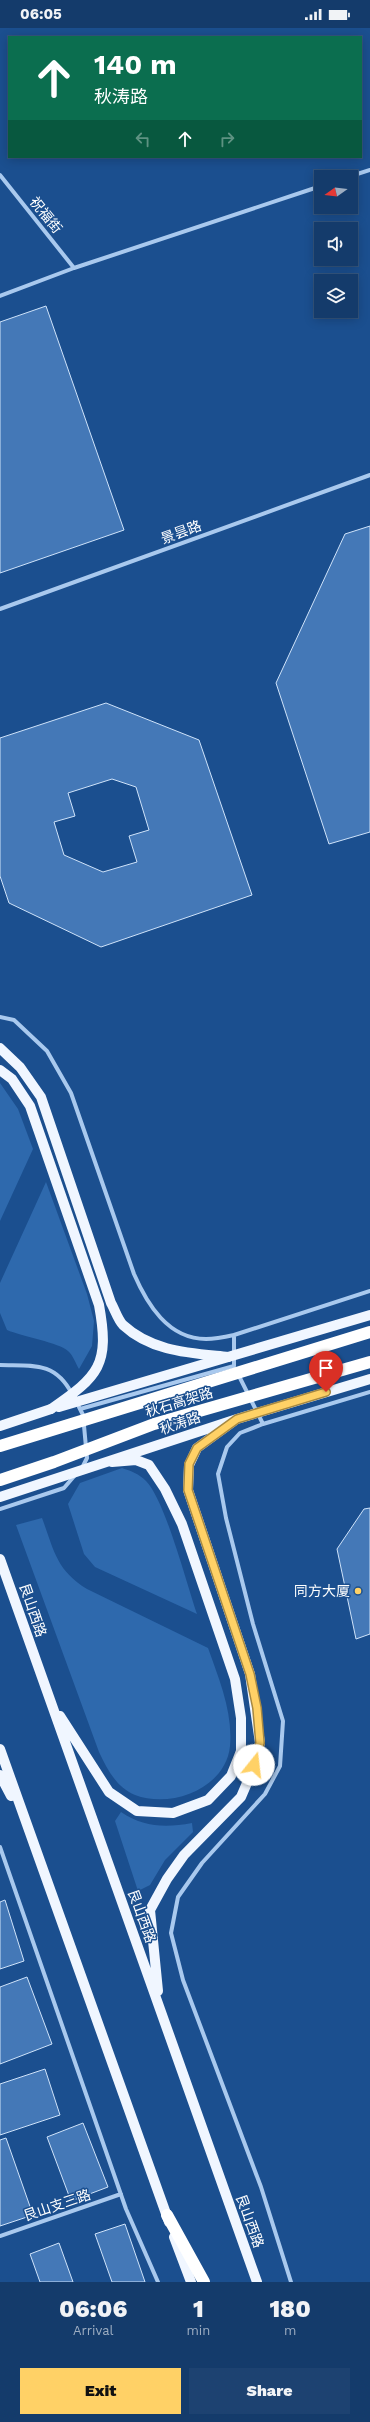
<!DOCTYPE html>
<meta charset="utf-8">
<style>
body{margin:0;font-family:"Work Sans","Noto Sans SC",sans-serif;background:#1d4271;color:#f1f3f6;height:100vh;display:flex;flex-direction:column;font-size:15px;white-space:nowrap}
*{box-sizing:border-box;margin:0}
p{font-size:13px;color:#9dadc1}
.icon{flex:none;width:22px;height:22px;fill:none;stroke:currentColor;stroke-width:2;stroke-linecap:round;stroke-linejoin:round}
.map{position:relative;height:2254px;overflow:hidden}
.sheet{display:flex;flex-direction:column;background:#143b6b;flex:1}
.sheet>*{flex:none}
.hud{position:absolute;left:8px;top:8px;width:354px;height:122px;border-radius:0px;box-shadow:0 2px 10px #0003,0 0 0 1px #33557e;background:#0b6e4f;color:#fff;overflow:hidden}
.needle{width:26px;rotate:256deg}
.controls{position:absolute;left:314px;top:142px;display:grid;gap:8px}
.controls a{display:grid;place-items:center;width:44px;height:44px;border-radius:0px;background:#143b6b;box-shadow:0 2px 10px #0003,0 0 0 1px #33557e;font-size:20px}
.pin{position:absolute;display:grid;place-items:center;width:34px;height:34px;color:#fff;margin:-41px -17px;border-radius:50% 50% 50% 0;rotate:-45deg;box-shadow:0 0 4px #0007}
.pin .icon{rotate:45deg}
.me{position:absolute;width:44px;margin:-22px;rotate:16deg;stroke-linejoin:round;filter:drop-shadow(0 0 3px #0008)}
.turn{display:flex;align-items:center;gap:14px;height:84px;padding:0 20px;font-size:18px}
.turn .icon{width:52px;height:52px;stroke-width:2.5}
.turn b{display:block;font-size:28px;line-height:34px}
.lanes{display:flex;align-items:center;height:38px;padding:0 20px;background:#0003;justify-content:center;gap:20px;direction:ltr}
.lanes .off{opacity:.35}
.eta{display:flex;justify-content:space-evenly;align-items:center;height:68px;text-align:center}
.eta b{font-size:24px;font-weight:800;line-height:28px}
.button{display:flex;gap:8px;margin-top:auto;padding:8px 20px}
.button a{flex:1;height:46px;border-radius:0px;background:#ffd166;color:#111;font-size:16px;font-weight:800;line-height:46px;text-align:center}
.button a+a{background:#1d4271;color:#f1f3f6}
.status{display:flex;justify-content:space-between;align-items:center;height:28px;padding:0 20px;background:#143b6b;direction:ltr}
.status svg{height:11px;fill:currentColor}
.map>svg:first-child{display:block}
.green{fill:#2e69ad}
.building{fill:#4478b7;stroke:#cfe3fa;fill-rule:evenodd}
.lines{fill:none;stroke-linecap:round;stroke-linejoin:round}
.street{stroke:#a9c9ee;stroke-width:4}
.primary{stroke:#f0f6ff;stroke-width:10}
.highway{stroke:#fff;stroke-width:12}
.primary-bridge{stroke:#f0f6ff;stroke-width:10}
.highway-bridge{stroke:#fff;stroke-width:12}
.route-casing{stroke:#a68842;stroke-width:10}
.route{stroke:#ffd166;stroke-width:7}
.poi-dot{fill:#ffd166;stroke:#1b4f8f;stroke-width:1.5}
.labels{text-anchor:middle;stroke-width:3;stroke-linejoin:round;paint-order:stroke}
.street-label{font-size:14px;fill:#fff;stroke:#1b4f8f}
.poi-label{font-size:14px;fill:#fff;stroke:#1b4f8f;text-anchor:end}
</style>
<div class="status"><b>06:05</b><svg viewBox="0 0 49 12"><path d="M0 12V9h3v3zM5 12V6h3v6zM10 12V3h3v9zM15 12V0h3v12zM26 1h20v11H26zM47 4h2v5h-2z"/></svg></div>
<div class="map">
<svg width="370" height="2254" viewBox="0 0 370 2254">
<rect width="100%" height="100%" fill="#1b4f8f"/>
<path class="green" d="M0 1055 18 1081 33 1121 0 1193Z
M46 1154 87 1266 94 1293 92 1318 79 1341C76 1336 73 1327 68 1323 60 1315 21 1308 7 1302L0 1285V1255Z
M122 1440C131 1443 139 1446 146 1453 165 1472 187 1557 197 1586L95 1539 84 1526 68 1476 80 1455Z
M42 1490C54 1522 56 1542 87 1561L208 1620C219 1651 233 1684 230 1718 226 1760 172 1781 135 1767 116 1759 107 1741 99 1724L16 1497Z
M121 1784C143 1799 165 1800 192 1795L193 1804 165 1832 150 1857 138 1863 115 1793Z"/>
<path class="building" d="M46 278 124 502 0 545V294Z
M370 498V804L329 816 276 655 345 506Z
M106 675 199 712 252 867 101 919 9 875 0 848V710ZM112 751 136 759 149 802 129 808 137 834 103 844 64 827 54 794 75 788 68 765Z
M370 1480V1606L356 1611 337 1521 364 1481Z
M5 1872 24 1933 0 1941V1874Z
M27 1949 52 2016 0 2036V1959Z
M45 2041 60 2087 0 2107V2056Z
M83 2095 108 2159 71 2173 47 2109Z
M6 2110 33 2187 0 2198V2112Z
M125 2196 145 2254H112L95 2206Z
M59 2215 73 2254H40L30 2226Z"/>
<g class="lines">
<path class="street" d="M0 147 74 240
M348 149 370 142
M0 268 74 240 321 158
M0 581 370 447
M0 989 14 992 47 1023 71 1065 134 1246C147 1276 168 1311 206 1311 215 1311 225 1309 234 1307
M0 1337C32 1338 55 1333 72 1366
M238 1346 263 1396 370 1364
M79 1379 83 1387 87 1430 82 1440
M80 1381 234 1338V1307L370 1263
M263 1396 240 1405 227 1419 218 1446 226 1490 253 1596 283 1693 280 1738 265 1766 202 1835 178 1869 171 1905 183 1952 261 2159 291 2254
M0 1481 64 1460 76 1446
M0 1819 126 2181 158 2254
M0 2208 121 2166"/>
<path class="primary" d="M0 1020 20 1039 41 1069 111 1275C115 1282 118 1292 123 1297 152 1324 191 1325 228 1329
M0 1398 51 1381
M0 1531 257 2254
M60 1688 109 1764 137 1783 173 1785 208 1772 231 1748 241 1723V1690L235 1651 182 1496 165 1461 149 1437 136 1432 112 1434
M0 1721 169 2194
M0 1747 11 1768
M158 1963 150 1882 167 1851 184 1827 241 1769 250 1748 260 1715 250 1646 188 1462 189 1437 197 1420 234 1393
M174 2209 191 2254"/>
<path class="highway" d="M167 2187 204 2254"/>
<path class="primary-bridge" d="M0 1042 12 1051 30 1078 99 1277C110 1337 99 1348 51 1381
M59 1379 370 1287
M0 1469 237 1391 370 1351"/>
<path class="highway-bridge" d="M0 1418 370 1304
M0 1452 54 1434 154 1396 370 1334"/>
</g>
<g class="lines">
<defs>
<path id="route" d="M254 1737 260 1715 257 1680 250 1646 188 1462 189 1436 197 1420 237 1391 326 1364"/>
</defs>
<use href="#route" class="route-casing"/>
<use href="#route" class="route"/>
</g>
<circle class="poi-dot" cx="358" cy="1563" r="4"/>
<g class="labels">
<g class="street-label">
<text transform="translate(46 187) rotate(51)" y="5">祝福街</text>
<text transform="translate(181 504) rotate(-20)" y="5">景昙路</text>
<text transform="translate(179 1374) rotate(-17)" y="5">秋石高架路</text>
<text transform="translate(180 1395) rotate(-19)" y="5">秋涛路</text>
<text transform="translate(33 1582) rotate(71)" y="5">艮山西路</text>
<text transform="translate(142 1888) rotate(70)" y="5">艮山西路</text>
<text transform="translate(57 2177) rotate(-19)" y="5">艮山支三路</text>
<text transform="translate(250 2193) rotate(70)" y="5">艮山西路</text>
</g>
<g class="poi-label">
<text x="350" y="1568">同方大厦</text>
</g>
</g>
</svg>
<div class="controls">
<a><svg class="needle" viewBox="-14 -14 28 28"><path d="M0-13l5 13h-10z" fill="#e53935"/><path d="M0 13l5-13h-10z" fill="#9dadc1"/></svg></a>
<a><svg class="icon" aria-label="sound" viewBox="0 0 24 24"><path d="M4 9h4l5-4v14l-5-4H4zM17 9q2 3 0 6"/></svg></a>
<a><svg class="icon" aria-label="layers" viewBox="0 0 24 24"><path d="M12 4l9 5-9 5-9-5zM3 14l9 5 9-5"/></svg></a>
</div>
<div class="pin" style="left:326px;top:1364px;background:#d93025"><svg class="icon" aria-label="arrive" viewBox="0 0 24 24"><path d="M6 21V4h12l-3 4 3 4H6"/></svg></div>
<svg class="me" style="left:254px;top:1737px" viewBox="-20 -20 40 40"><circle r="19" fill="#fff"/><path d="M0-13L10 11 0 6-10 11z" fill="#ffd166"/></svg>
<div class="hud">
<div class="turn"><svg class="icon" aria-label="ahead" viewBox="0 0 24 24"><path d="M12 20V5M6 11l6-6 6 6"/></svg><div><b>140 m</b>秋涛路</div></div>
<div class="lanes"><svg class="icon off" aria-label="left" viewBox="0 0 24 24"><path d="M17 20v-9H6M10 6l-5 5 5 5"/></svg><svg class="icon" aria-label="ahead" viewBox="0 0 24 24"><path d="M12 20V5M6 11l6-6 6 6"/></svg><svg class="icon off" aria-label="right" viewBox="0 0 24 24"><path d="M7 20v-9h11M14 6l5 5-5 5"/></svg></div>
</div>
</div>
<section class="sheet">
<div class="eta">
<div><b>06:06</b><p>Arrival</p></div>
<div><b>1</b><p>min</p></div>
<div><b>180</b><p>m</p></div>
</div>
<div class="button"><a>Exit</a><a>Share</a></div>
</section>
